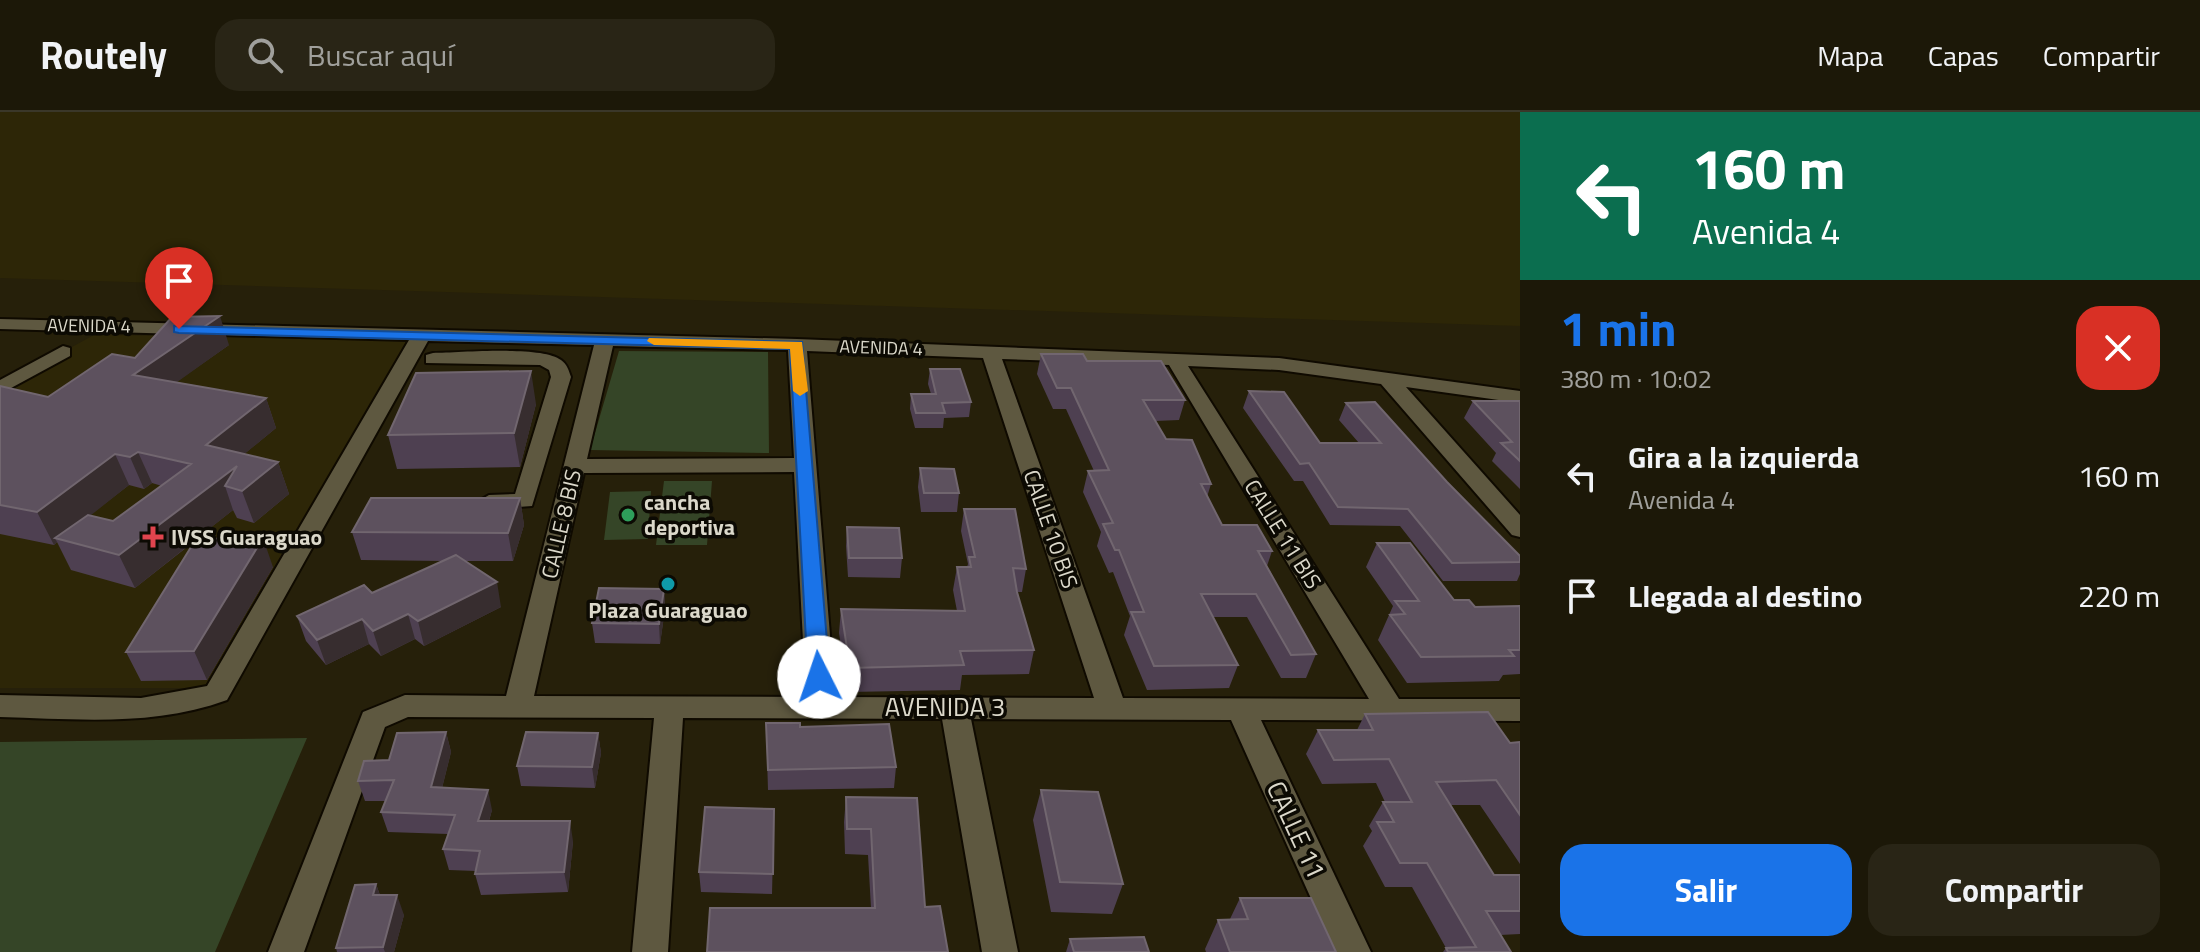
<!DOCTYPE html>
<html lang="es">
<meta charset="utf-8">
<style>
body{margin:0;font-family:"Titillium Web",sans-serif;background:#292516;color:#f1f3f6;height:100vh;display:flex;flex-direction:column;font-size:30px;white-space:nowrap}
*{box-sizing:border-box;margin:0}
p{font-size:26px;color:#a0a09c}
.icon{flex:none;width:44px;height:44px;fill:none;stroke:currentColor;stroke-width:2;stroke-linecap:round;stroke-linejoin:round}
.map{position:relative;flex:1;overflow:hidden}
.side{display:flex;flex-direction:column;background:#1c1808;width:680px}
.side>*{flex:none}
.top-card{background:#0b6e4f;color:#fff;overflow:hidden}
.pin{position:absolute;display:grid;place-items:center;width:68px;height:68px;color:#fff;margin:-82px -34px;border-radius:50% 50% 50% 0;rotate:-45deg;box-shadow:0 0 8px #0007}
.pin .icon{rotate:45deg}
.me{position:absolute;width:88px;margin:-44px;rotate:356deg;stroke-linejoin:round;filter:drop-shadow(0 0 6px #0008)}
.turn{display:flex;align-items:center;gap:28px;height:168px;padding:0 40px;font-size:36px}
.turn .icon{width:104px;height:104px;stroke-width:2.5}
.turn b{display:block;font-size:56px;line-height:68px}
.round{display:grid;place-items:center;flex:none;width:84px;height:84px;border-radius:24px;background:#292516}
.head{display:flex;align-items:center;justify-content:space-between;height:136px;padding:0 40px}
h1{font-size:48px;font-weight:700;line-height:60px;color:#1a73e8}
.primary-button{display:flex;gap:16px;margin-top:auto;padding:16px 40px}
.primary-button a{flex:1;height:92px;border-radius:24px;background:#1a73e8;color:#fff;font-size:32px;font-weight:700;line-height:92px;text-align:center}
.primary-button a+a{background:#292516;color:#f1f3f6}
ul{padding:0;list-style:none}
li{display:flex;align-items:center;gap:24px;height:120px;padding:0 40px}
li div{flex:1}
li b{display:block;font-size:30px}
li em{font-style:normal}
header{display:flex;align-items:center;gap:48px;box-sizing:border-box;height:112px;padding:0 40px;background:#1c1808;border-bottom:2px solid #3a3729}
header strong{font-size:38px}
nav{display:flex;gap:44px;margin-inline-start:auto;font-size:28px}
.search{width:560px;height:72px;background:#292516;display:flex;align-items:center;gap:20px;box-sizing:border-box;padding:0 28px;border-radius:24px;color:#a0a09c;font-size:30px}
main{display:flex;flex:1;min-height:0}
.map>svg:first-child{display:block}
.built{fill:#2d2607}
.green{fill:#354527}
.lines{fill:none;stroke-linecap:round;stroke-linejoin:round}
.minor-casing{stroke:#0f0a00;stroke-width:4}
.minor{fill:#5e5840;fill-rule:evenodd}
.wall{fill:#4e4051;fill-rule:evenodd}
.shaded-wall{fill:#372d2f}
.building{fill:#5d515e;stroke:#71666f;stroke-width:2}
.route{fill:#1a73e8;stroke:#114b97;stroke-width:2}
.slow{fill:#f59e0b}
.leisure-dot{fill:#2e9e5b;stroke:#0c0a03;stroke-width:3}
.health-dot{fill:#e0444e;stroke:#0c0a03;stroke-width:3}
.culture-dot{fill:#0f9aa8;stroke:#0c0a03;stroke-width:3}
.labels{text-anchor:middle;stroke-width:7;stroke-linejoin:round;paint-order:stroke}
.far-street-label{font-size:18px;fill:#dbd8ca;stroke:#0c0a03}
.poi-label{font-size:22px;font-weight:bold;fill:#dbd8ca;stroke:#0c0a03;text-anchor:start}
.street-label{font-size:22px;fill:#dbd8ca;stroke:#0c0a03}
.near-street-label{font-size:26px;fill:#dbd8ca;stroke:#0c0a03}
</style>
<header>
<strong>Routely</strong>
<div class="search"><svg class="icon" aria-label="search" viewBox="0 0 24 24"><circle cx="10" cy="10" r="6"/><path d="M15 15l6 6"/></svg>Buscar aquí</div>
<nav><a>Mapa</a><a>Capas</a><a>Compartir</a></nav>
</header>
<main>
<div class="map">
<svg width="1520" height="840" viewBox="0 0 1520 840">
<rect width="100%" height="100%" fill="#26200a"/>
<path class="built" d="M0 0H1520V214L0 166Z
M94 223 411 227 228 576H0V274Z"/>
<path class="green" d="M619 239 768 240 769 341 590 338Z
M664 369H712L707 433H656Z
M651 379 648 427 604 428 610 380Z
M307 626 215 840H0V630Z"/>
<g class="lines">
<defs>
<path id="minor" d="M0 207 797 227 1279 246 1520 279V291L1406 275 1520 403V425L1512 423 1381 272 1279 258 1188 254 1399 587H1520V609L1261 608 1371 840H1335L1231 608 971 607 1018 840H982L942 607 683 606 668 840H632L654 606 408 605 385 615 304 840H268L363 600 405 583 506 584 594 233 428 229 227 588C153 615 77 607 0 605V583L141 586 207 574 409 228 0 217ZM613 234 788 238 794 346 587 347ZM807 239 983 246 1094 586 835 585ZM1002 247 1169 253 1369 587 1123 586ZM794 360 806 585 534 584 584 361Z
M63 234 70 236V244L0 282V268Z
M433 241C460 241 542 233 561 248 567 252 569 259 571 265L532 394 489 397 477 390 489 383 515 382 551 265 549 258 540 253 426 251V243Z"/>
</defs>
<use href="#minor" class="minor-casing"/>
<use href="#minor" class="minor"/>
</g>
<path class="wall" d="M229 233 176 270 266 286 276 316 244 342 278 350 289 382 254 411 237 406 233 398 196 427 273 455 207 568 141 569 126 540 196 428 135 476 71 458 57 430 54 433 0 422V274L48 285 135 246ZM152 371 162 374 113 409 90 403 129 373 144 377Z
M1041 242 1087 249 1185 288 1179 308 1155 309 1166 327 1211 372 1207 385 1222 413 1272 439 1267 454 1316 542 1306 566H1281L1247 505H1213L1238 553 1229 576 1147 578 1124 523 1130 504 1113 460 1109 461 1097 434 1101 420 1083 380 1088 359H1094L1066 297H1053L1037 262Z
M930 257 971 290 969 305 944 306 943 316H915L910 297 911 282H931L928 272Z
M1249 279 1320 331H1359L1339 308 1346 291 1447 370 1520 444V462L1517 469H1443L1400 414 1330 413 1303 369H1294L1243 296Z
M1473 289H1520V377L1492 349 1496 341 1464 306Z
M536 292 520 355 397 357 388 323Z
M920 356 959 381 957 400H921L918 375Z
M520 386 524 413 513 449H464L501 495 424 534 415 527 381 544 369 532 326 553 306 529 297 504 372 481 443 449 361 448 352 420Z
M964 397 1026 457 1022 480H1017L1034 538 1029 562 962 563 960 578 848 580 839 521 841 497 957 499 953 478 957 455H967L968 452 961 419Z
M847 415 902 446 900 466 848 465 846 434Z
M1377 431 1454 488 1475 495 1520 494V562L1503 563 1499 569 1407 571 1378 528 1393 494 1366 455Z
M664 477 665 497 660 532 595 531 592 511Z
M1365 602 1510 631 1520 630V752L1480 693H1451L1494 763H1520V822L1500 823 1511 840H1443L1446 836 1412 775H1385L1363 734 1372 719 1369 714 1383 690H1385L1376 671 1322 672 1306 642 1318 618H1357Z
M766 611 800 615 896 655 894 676 768 678Z
M446 620 451 640 442 676 492 698 489 709 573 729 568 780 481 783 475 762 476 759 449 758 443 737 448 722 388 720 381 700 386 689H365L358 669 389 648Z
M598 621 601 641 595 676 521 674 517 654Z
M1041 678 1123 772 1112 802 1051 800 1033 708Z
M846 685 917 686 925 795 871 796 868 743 845 742 844 710Z
M774 697 772 782 701 780 699 760Z
M376 772 380 783 404 803 394 840H337L336 836Z
M1240 786 1336 840H1206L1205 837 1218 808 1230 807Z
M1070 827 1149 840H1066Z"/>
<path class="shaded-wall" d="M220 204 229 233 145 293 133 263Z
M531 259 536 292 520 355 514 321Z
M266 286 276 316 218 364 206 333Z
M138 340 152 371 144 377 130 345Z
M115 342 129 373 61 427 55 426 57 430 54 433 37 400Z
M278 350 289 382 254 411 242 379 225 374 233 398 135 476 119 443 237 354Z
M520 386 524 413 513 449 508 421Z
M263 426 273 455 207 568 194 539Z
M497 470 501 495 424 534 418 509Z
M664 477 665 497 660 532 659 512Z
M408 502 415 527 381 544 373 519Z
M362 507 369 532 326 553 317 528Z
M446 620 451 640 437 696 431 675Z
M598 621 601 641 595 676 592 655Z
M488 678 492 698 483 729 478 709Z
M570 709 573 729 568 780 564 760Z
M376 772 383 792 373 783Z
M397 783 404 803 394 840H385L383 835Z"/>
<path class="building" d="M220 204 133 263 266 286 206 333 278 350 242 379 225 374 237 354 119 443 55 426 88 403 113 409 191 352 138 340 130 345 115 342 37 400 0 393V274L48 285 112 242 135 246 172 205Z
M1041 242H1083L1087 249H1161L1185 288H1143L1166 327 1192 328 1211 372H1201L1222 413H1257L1272 439H1258L1316 542 1291 543 1256 482H1201L1238 553 1154 554 1131 500H1144L1119 438H1115L1103 412 1113 411 1088 359 1109 358 1071 276H1057Z
M930 257H960L971 290 942 291 945 301H916L911 282H936Z
M531 259 514 321 388 323 416 261Z
M1249 279 1284 280 1320 331H1381L1346 291 1375 290 1447 370 1520 444V450L1452 451 1408 397 1338 395 1309 351 1300 352Z
M1473 289H1520V349L1501 331 1512 330Z
M920 356 954 357 959 381H924Z
M371 386H520L508 421 352 420Z
M964 397H1015L1026 457 1013 456 1017 480 1034 538 960 539 964 553 850 556 841 497 965 499 957 455H971L969 445H975Z
M847 415 899 416 902 446H849Z
M263 426 194 539 126 540 196 427Z
M1377 431H1410L1454 488H1469L1475 495 1520 494V538H1509L1514 544 1421 545 1390 503 1405 502 1395 489H1419Z
M456 443 497 470 418 509 408 502 373 519 362 507 317 528 297 504 364 473 372 481Z
M599 476 664 477 659 512 592 511Z
M1488 600 1510 631 1520 630V703L1496 668 1436 670 1494 763H1520V799H1486L1511 840H1448L1446 836 1476 835 1427 751H1400L1377 710H1394L1383 690H1412L1389 647 1334 648 1318 618H1373L1365 602Z
M766 611H800V615L889 612 896 655 768 658Z
M446 620 431 675 488 678 478 709H570L564 760 475 762 480 739 443 737 455 703 381 700 394 668 358 669 364 649 389 648 397 621Z
M526 620 598 621 592 655 517 654Z
M1041 678 1098 680 1123 772 1060 770Z
M846 685 917 686 925 795 940 794 948 840H707L710 796H875L871 717H847Z
M705 695 774 697 773 762 699 760Z
M376 772 373 783H397L383 835 336 836 355 773Z
M1240 786H1311L1336 840H1230L1218 808 1248 807Z
M1144 825 1149 840H1074L1070 827Z"/>
<path class="route" d="M174 214 802 230 830 565 819 573 808 565 790 237 179 221 174 220Z"/>
<path class="slow" d="M649 226 802 230 808 279 800 284 793 279 790 237 654 233 647 229Z"/>
<circle class="leisure-dot" cx="628" cy="403" r="8"/>
<path class="health-dot" d="M149 413h8v8h8v8h-8v8h-8v-8h-8v-8h8z"/>
<circle class="culture-dot" cx="668" cy="472" r="8"/>
<g class="labels">
<g class="far-street-label">
<text transform="translate(89 214) rotate(1)" y="6">AVENIDA 4</text>
<text transform="translate(881 236) rotate(2)" y="6">AVENIDA 4</text>
</g>
<g class="poi-label">
<text x="644" y="398">cancha<tspan x="644" dy="25">deportiva</tspan></text>
<text x="171" y="433">IVSS Guaraguao</text>
<text x="668" y="506" text-anchor="middle">Plaza Guaraguao</text>
</g>
<g class="street-label">
<text transform="translate(561 412) rotate(-77)" y="8">CALLE 8 BIS</text>
<text transform="translate(1051 417) rotate(71)" y="8">CALLE 10 BIS</text>
<text transform="translate(1283 422) rotate(58)" y="8">CALLE 11 BIS</text>
</g>
<g class="near-street-label">
<text x="945" y="604">AVENIDA 3</text>
<text transform="translate(1296 718) rotate(65)" y="9">CALLE 11</text>
</g>
</g>
</svg>
<div class="pin" style="left:179px;top:217px;background:#d93025"><svg class="icon" aria-label="arrive" viewBox="0 0 24 24"><path d="M6 21V4h12l-3 4 3 4H6"/></svg></div>
<svg class="me" style="left:819px;top:565px" viewBox="-20 -20 40 40"><circle r="19" fill="#fff"/><path d="M0-13L10 11 0 6-10 11z" fill="#1a73e8"/></svg>
</div>
<section class="side">
<div class="top-card">
<div class="turn"><svg class="icon" aria-label="left" viewBox="0 0 24 24"><path d="M17 20v-9H6M10 6l-5 5 5 5"/></svg><div><b>160 m</b>Avenida 4</div></div>
</div>
<div class="head"><div><h1>1 min</h1><p>380 m · 10:02</p></div><a class="round" style="background:#d93025;color:#fff"><svg class="icon" aria-label="close" viewBox="0 0 24 24"><path d="M6 6l12 12M18 6L6 18"/></svg></a></div>
<ul>
<li><svg class="icon" aria-label="left" viewBox="0 0 24 24"><path d="M17 20v-9H6M10 6l-5 5 5 5"/></svg><div><b>Gira a la izquierda</b><p>Avenida 4</p></div><em>160 m</em></li>
<li><svg class="icon" aria-label="arrive" viewBox="0 0 24 24"><path d="M6 21V4h12l-3 4 3 4H6"/></svg><div><b>Llegada al destino</b></div><em>220 m</em></li>
</ul>
<div class="primary-button"><a>Salir</a><a>Compartir</a></div>
</section>
</main>
